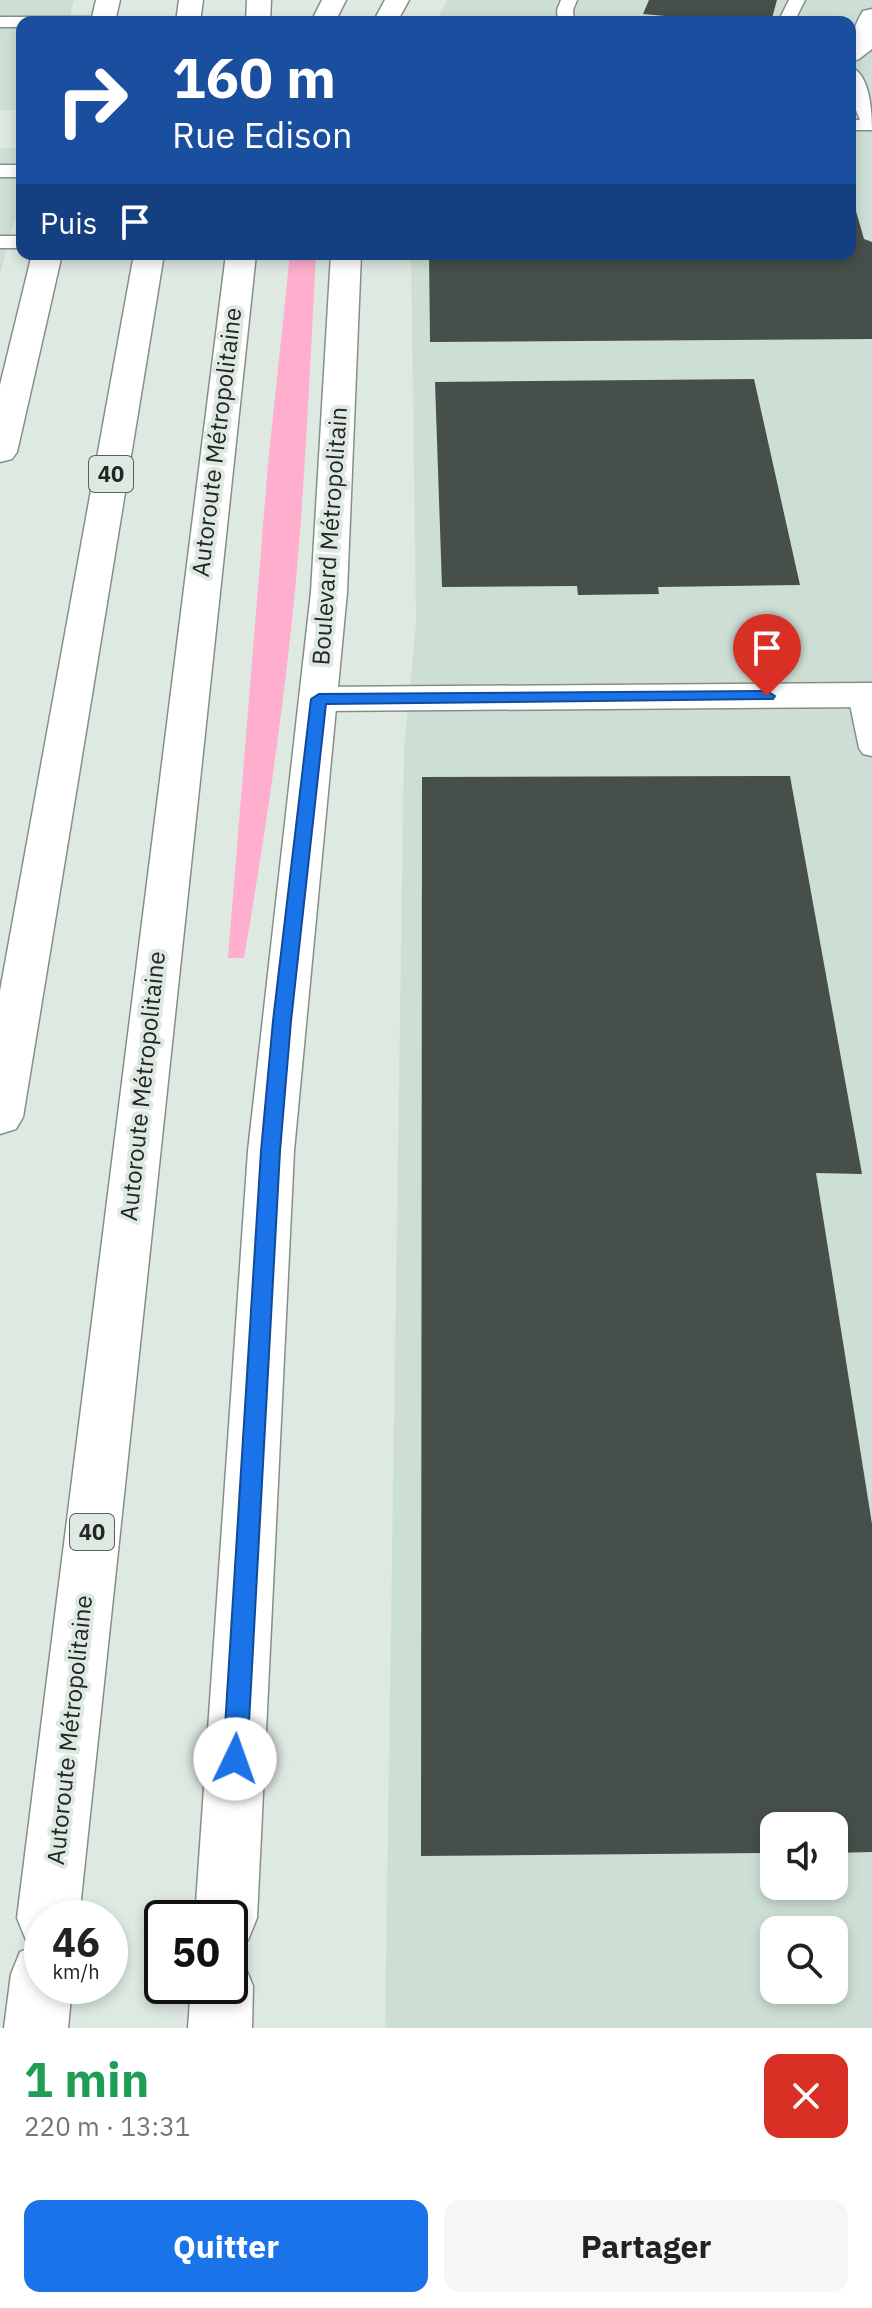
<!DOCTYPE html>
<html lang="fr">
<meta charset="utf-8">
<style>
body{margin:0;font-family:"IBM Plex Sans",sans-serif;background:#f6f6f6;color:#222;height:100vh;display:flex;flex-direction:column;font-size:30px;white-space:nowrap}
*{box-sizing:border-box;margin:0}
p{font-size:26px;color:#767676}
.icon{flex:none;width:44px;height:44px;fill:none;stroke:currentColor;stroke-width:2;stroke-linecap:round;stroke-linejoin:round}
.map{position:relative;height:2028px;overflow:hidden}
.drawer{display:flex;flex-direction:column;background:#fff;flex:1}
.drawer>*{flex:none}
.banner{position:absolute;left:16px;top:16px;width:840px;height:244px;border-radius:16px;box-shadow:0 4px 12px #0003;background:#1a4fa0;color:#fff;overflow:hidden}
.tools{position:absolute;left:760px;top:1812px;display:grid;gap:16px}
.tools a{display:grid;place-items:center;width:88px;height:88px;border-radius:16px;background:#fff;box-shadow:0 4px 12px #0003;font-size:40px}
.speed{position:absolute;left:24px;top:1900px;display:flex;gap:16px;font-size:40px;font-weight:700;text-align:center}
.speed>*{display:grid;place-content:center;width:104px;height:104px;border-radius:50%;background:#fff;box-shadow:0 4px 12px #0003;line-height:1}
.speed small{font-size:20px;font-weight:400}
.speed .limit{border:4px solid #111;border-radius:12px;background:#fff;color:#111}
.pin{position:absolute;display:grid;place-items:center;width:68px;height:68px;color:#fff;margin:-82px -34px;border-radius:50% 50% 50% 0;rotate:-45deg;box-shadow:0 0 8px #0007}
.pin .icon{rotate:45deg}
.me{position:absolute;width:88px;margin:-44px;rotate:3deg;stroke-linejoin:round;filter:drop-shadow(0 0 6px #0008)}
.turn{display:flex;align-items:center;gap:28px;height:168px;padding:0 24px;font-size:36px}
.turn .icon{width:104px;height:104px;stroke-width:2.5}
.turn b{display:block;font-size:56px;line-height:68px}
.then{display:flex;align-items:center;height:76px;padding:0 24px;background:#0003;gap:16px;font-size:30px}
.round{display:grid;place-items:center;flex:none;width:84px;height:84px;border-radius:16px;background:#f6f6f6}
.head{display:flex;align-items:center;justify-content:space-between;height:136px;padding:0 24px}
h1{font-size:48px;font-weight:700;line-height:60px;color:#1e9e55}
.primary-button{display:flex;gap:16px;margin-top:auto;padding:16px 24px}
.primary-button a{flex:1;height:92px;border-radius:16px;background:#1a73e8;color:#fff;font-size:32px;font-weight:700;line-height:92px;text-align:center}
.primary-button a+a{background:#f6f6f6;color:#222}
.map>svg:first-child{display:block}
.built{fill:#cddfd4;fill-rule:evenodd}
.green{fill:#ffaece}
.building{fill:#464f4a}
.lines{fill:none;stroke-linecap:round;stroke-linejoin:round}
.service-casing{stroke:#858f89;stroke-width:3}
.minor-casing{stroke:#858f89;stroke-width:3}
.secondary-casing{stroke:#858f89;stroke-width:3}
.motorway-casing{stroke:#858f89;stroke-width:3}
.service{fill:#fff;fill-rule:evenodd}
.minor{fill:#fff;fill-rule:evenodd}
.secondary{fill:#fff;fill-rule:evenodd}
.motorway{fill:#fff;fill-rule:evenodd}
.route{fill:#1a73e8;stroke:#114b97;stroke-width:2}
.labels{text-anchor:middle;stroke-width:8;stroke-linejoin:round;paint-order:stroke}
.shield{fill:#dee9e2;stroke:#5a605d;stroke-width:2}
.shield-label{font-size:22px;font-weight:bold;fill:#222624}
.street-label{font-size:24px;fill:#222624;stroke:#dee9e2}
</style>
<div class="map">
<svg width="872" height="2028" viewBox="0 0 872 2028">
<rect width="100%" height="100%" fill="#dee9e2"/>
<path class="built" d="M0 0H74L68 22H22V110H0Z
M447 0H872V2028H385L404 748 416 623 411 254H850V22H436ZM774 1826H834V1886H774ZM774 1930H834V1990H774Z
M0 148H22V193L0 274Z"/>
<path class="green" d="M290 254H316C311 347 307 440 300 532 289 675 268 817 244 958H228L268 464Z"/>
<path class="building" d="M649 0H777L771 22H731L643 14Z
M851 194 864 239 872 242V339L430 342 429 254H850Z
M754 379 800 585 658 587 659 594 578 595 577 586 442 587 435 382Z
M790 776 862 1174 816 1173 872 1524V1852L834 1853V1826H774V1853L421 1856 422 777Z"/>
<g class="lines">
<defs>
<path id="service" d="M561 0H577L573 10 574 22H558L557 10Z
M789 0H805L794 22H778Z
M0 17H103L111 22H22V27H0Z
M850 67C870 73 872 112 872 130H850V120H860L850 95Z
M0 165H22V177H0Z
M0 236H22V248H0Z
M861 687 872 692V756L863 754 859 748 848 695 852 689Z"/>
<path id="minor" d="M872 9V49L859 59 850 62C850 44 853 26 863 11Z
M872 683V707L319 711 306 707 300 699 306 691 319 687Z"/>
<path id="secondary" d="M96 0H120L115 22H91Z
M385 0H409L397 22H373Z
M32 254H62L17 452 12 459 0 462V385Z
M331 254H361L347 592 294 1151 257 1918 248 1940 230 1947V1918H195L248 1151 311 592Z
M230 1958 244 1964 253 1986 252 2028H188L191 1986H230Z"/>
<path id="motorway" d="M179 0H203L200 22H176Z
M247 0H271L270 22H246Z
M322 0H346L335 22H311Z
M134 254H164L23 1117 16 1129 0 1134V991Z
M226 254H256L79 1918H42V1986H72L68 2028H4L11 1974 20 1952 38 1944 26 1940 17 1918Z"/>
</defs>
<use href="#service" class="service-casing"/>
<use href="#minor" class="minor-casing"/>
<use href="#secondary" class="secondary-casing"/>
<use href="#motorway" class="motorway-casing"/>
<use href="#service" class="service"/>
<use href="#minor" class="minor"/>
<use href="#secondary" class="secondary"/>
<use href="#motorway" class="motorway"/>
</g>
<path class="route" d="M767 691 775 696 773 699 326 704 291 1021 280 1151 247 1759 244 1767 235 1770 227 1767 223 1759 261 1151 273 1021 311 699 319 694Z"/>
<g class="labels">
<g class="shield">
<rect x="89" y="456" width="44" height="36" rx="6"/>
<rect x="70" y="1514" width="44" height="36" rx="6"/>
</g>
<g class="shield-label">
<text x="111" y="482">40</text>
<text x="92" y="1540">40</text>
</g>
<g class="street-label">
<text transform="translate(217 442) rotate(-83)" y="8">Autoroute Métropolitaine</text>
<text transform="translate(330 536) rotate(-86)" y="8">Boulevard Métropolitain</text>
<text transform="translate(143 1086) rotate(-84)" y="8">Autoroute Métropolitaine</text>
<text transform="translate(70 1730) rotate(-84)" y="8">Autoroute Métropolitaine</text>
</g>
</g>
</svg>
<div class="tools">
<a><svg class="icon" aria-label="sound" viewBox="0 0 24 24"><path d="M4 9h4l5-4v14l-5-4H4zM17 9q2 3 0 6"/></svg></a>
<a><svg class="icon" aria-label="search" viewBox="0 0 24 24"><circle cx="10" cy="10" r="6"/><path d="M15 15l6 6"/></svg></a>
</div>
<div class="speed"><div>46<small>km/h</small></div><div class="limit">50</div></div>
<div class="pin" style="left:767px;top:696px;background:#d93025"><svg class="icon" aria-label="arrive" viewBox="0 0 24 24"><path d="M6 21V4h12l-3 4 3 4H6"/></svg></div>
<svg class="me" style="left:235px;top:1759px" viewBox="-20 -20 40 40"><circle r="19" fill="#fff"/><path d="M0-13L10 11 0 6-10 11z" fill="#1a73e8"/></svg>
<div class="banner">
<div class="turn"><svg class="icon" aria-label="right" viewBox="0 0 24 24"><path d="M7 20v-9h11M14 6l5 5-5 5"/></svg><div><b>160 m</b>Rue Edison</div></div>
<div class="then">Puis<svg class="icon" aria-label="arrive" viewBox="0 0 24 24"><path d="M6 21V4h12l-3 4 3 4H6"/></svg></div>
</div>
</div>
<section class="drawer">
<div class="head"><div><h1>1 min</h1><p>220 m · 13:31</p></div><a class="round" style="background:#d93025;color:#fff"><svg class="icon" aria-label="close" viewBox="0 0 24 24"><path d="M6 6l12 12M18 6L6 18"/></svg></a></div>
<div class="primary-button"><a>Quitter</a><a>Partager</a></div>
</section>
